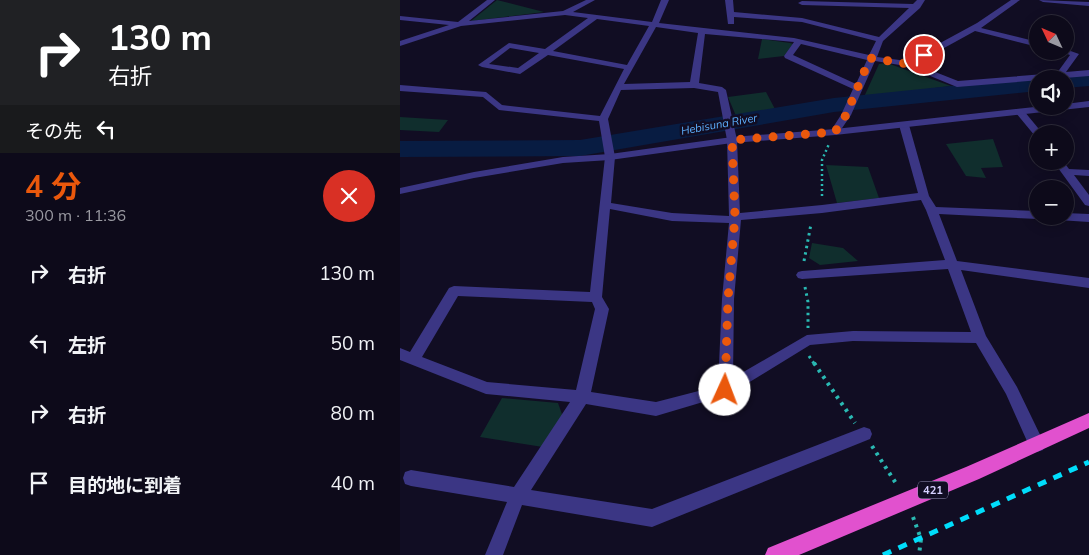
<!DOCTYPE html>
<html lang="ja">
<meta charset="utf-8">
<style>
body{margin:0;font-family:Mulish,"Noto Sans JP",sans-serif;background:#1b1827;color:#f1f3f6;height:100vh;display:flex;flex-direction:column;font-size:19px;white-space:nowrap}
*{box-sizing:border-box;margin:0}
p{font-size:16px;color:#9a9aa2}
.icon{flex:none;width:28px;height:28px;fill:none;stroke:currentColor;stroke-width:2;stroke-linecap:round;stroke-linejoin:round}
.map{position:relative;flex:1;overflow:hidden}
.details{display:flex;flex-direction:column;background:#0d0a1a;width:400px}
.details>*{flex:none}
.top-card{background:#202124;color:#fff;overflow:hidden}
.needle{width:32px;rotate:314deg}
.fabs{position:absolute;left:629px;top:15px;display:grid;gap:10px}
.fabs a{display:grid;place-items:center;width:45px;height:45px;border-radius:50%;background:#0d0a1a;box-shadow:0 2px 12px #0003,0 0 0 1px #2d2b39;font-size:25px}
.pin{position:absolute;display:grid;place-items:center;width:42px;height:42px;color:#fff;margin:-21px;border:2px solid #fff;border-radius:50%;box-shadow:0 1px 5px #0007}
.me{position:absolute;width:55px;margin:-28px;rotate:2deg;stroke-linejoin:round;filter:drop-shadow(0 0 4px #0008)}
.turn{display:flex;align-items:center;gap:18px;height:105px;padding:0 25px;font-size:22px}
.turn .icon{width:65px;height:65px;stroke-width:2.5}
.turn b{display:block;font-size:35px;line-height:42px}
.then{display:flex;align-items:center;height:48px;padding:0 25px;background:#0003;gap:10px;font-size:19px}
.round{display:grid;place-items:center;flex:none;width:52px;height:52px;border-radius:26px;background:#1b1827}
.headline{display:flex;align-items:center;justify-content:space-between;height:85px;padding:0 25px}
h1{font-size:30px;font-weight:700;line-height:38px;color:#ea580c}
ul{padding:0;list-style:none}
li{display:flex;align-items:center;gap:15px;height:70px;padding:0 25px}
li div{flex:1}
li b{display:block;font-size:19px}
li em{font-style:normal}
main{display:flex;flex:1;min-height:0}
.map>svg:first-child{display:block}
.green{fill:#102e2d}
.lines{fill:none;stroke-linecap:round;stroke-linejoin:round}
.river{fill:#081c42;fill-rule:evenodd}
.path-far2{stroke:#2ab9b3;stroke-width:2.5;stroke-dasharray:2 3;stroke-linecap:butt}
.path-far1{stroke:#2ab9b3;stroke-width:3;stroke-dasharray:2.5 4;stroke-linecap:butt}
.path{stroke:#2ab9b3;stroke-width:4;stroke-dasharray:3 5;stroke-linecap:butt}
.minor{fill:#3b3684;fill-rule:evenodd}
.tertiary{fill:#3b3684;fill-rule:evenodd}
.trunk{fill:#e151ce;fill-rule:evenodd}
.rail{stroke:#00ddfb;stroke-width:5;stroke-dasharray:9 8;stroke-linecap:butt}
.route{stroke:#ea580c;stroke-width:9;stroke-dasharray:0 16.2}
.labels{text-anchor:middle;stroke-width:5;stroke-linejoin:round;paint-order:stroke}
.far-water-label{font-size:11px;font-style:italic;fill:#5eb1ff;stroke:#110d23}
.shield{fill:#110d23;stroke:#9b96bd;stroke-width:1}
.shield-label{font-size:11px;font-weight:bold;fill:#d6d0ff}
</style>
<main>
<section class="details">
<div class="top-card">
<div class="turn"><svg class="icon" aria-label="right" viewBox="0 0 24 24"><path d="M7 20v-9h11M14 6l5 5-5 5"/></svg><div><b>130 m</b>右折</div></div>
<div class="then">その先<svg class="icon" aria-label="left" viewBox="0 0 24 24"><path d="M17 20v-9H6M10 6l-5 5 5 5"/></svg></div>
</div>
<div class="headline"><div><h1>4 分</h1><p>300 m · 11:36</p></div><a class="round" style="background:#d93025;color:#fff"><svg class="icon" aria-label="close" viewBox="0 0 24 24"><path d="M6 6l12 12M18 6L6 18"/></svg></a></div>
<ul>
<li><svg class="icon" aria-label="right" viewBox="0 0 24 24"><path d="M7 20v-9h11M14 6l5 5-5 5"/></svg><div><b>右折</b></div><em>130 m</em></li>
<li><svg class="icon" aria-label="left" viewBox="0 0 24 24"><path d="M17 20v-9H6M10 6l-5 5 5 5"/></svg><div><b>左折</b></div><em>50 m</em></li>
<li><svg class="icon" aria-label="right" viewBox="0 0 24 24"><path d="M7 20v-9h11M14 6l5 5-5 5"/></svg><div><b>右折</b></div><em>80 m</em></li>
<li><svg class="icon" aria-label="arrive" viewBox="0 0 24 24"><path d="M6 21V4h12l-3 4 3 4H6"/></svg><div><b>目的地に到着</b></div><em>40 m</em></li>
</ul>
</section>
<div class="map">
<svg width="689" height="555" viewBox="0 0 689 555">
<rect width="100%" height="100%" fill="#110d23"/>
<path class="green" d="M97 0 144 12 71 21Z
M362 39 390 43 393 44 384 56 358 59Z
M487 63 551 86 464 97 479 64Z
M366 92 376 111 336 116 328 97Z
M0 117 48 120 39 132 0 130Z
M593 139 603 167 581 168 586 178 566 176 546 144Z
M426 165 468 167 479 198 437 203Z
M412 243 443 248 458 261 420 265 409 258Z
M102 398 158 403 163 417 143 447 80 437Z"/>
<g class="lines">
<path class="river" d="M689 72V86L665 88V79H655L657 76Z
M638 77 645 79H638V91L434 112 180 156 0 157V141L180 140 434 98Z"/>
<path class="path-far2" d="M422 196V160L429 144"/>
<path class="path-far1" d="M404 261 411 224
M405 287 408 302V328
M409 356 415 365"/>
<path class="path" d="M414 363 455 423
M472 446 497 485
M513 517 521 539 519 555"/>
<path class="minor" d="M87 0H95L69 21 163 11 186 0H195L173 12 252 22 261 0H269L259 23 394 38 469 55 476 41 402 22 334 17V24H328L325 0H333L334 12 402 18 479 37 509 8 402 5 398 3 402 1 513 4 517 0H525L520 8 483 41 477 57 507 61 577 23 611 0H620L581 28 638 42V47L575 31 515 64 558 81 657 73 670 55 659 51H665V49L679 54 666 72 689 70V76L557 87 506 66 475 61 451 115 438 134 435 135 430 132 441 115 453 89 385 58 384 56 394 42 305 34 299 83 322 87 326 90 337 140 340 213 422 205 518 193 499 125 504 122 509 125 529 196 536 207 638 211V216H643L638 219 539 214 557 261 689 278V288L561 270 586 336 617 387 645 445 643 450 637 452 631 450 606 394 576 343 453 341 410 345 330 394 256 416 186 404 131 490 252 509 464 427 470 429 472 434 470 439 252 527 122 505 103 555H85L107 502 11 486 5 484 3 478 5 472 11 470 114 487 170 402 86 394 0 360V348L10 352 49 288 54 286 190 292 205 157 199 121 99 110 83 97 0 91V85L86 92 102 105 200 116 224 69 148 55 120 74 82 67 78 65 109 43 145 49 188 18 165 15 61 26 0 46V41L49 25 0 20V16L58 22ZM197 19 249 26 227 65 153 51ZM256 27 298 33 290 82 224 84ZM401 44 467 60 456 84 393 55ZM110 48 139 53 118 68 89 64ZM294 88 318 92 327 140 329 216 272 213 211 203 215 157 208 119 221 90ZM521 200 526 210 545 260 402 271 398 272 396 275 398 278 402 279 548 269 571 332 453 331 407 335 333 378 334 299 341 220 422 213ZM210 209 272 221 329 223 322 299 318 386 256 402 191 392 209 309 202 297ZM58 296 192 302 195 309 176 390 87 382 22 357Z
M639 0 689 2V6L643 2Z
M621 110 624 111 643 134 635 136 616 113Z
M653 161H663L669 169 689 170V176L674 175 689 195V206L685 205Z
M665 213 689 214V222L658 220 653 216H665Z"/>
<path class="tertiary" d="M689 101V107L435 135 332 143 210 160 163 163 74 178 0 194V188L74 172 163 157 210 154 332 137 435 129 644 106H665V104Z"/>
<path class="trunk" d="M689 413V428L579 479 399 555H365L368 548 566 467Z"/>
<path class="rail" d="M483 555 689 462"/>
</g>
<g class="lines">
<path class="route" d="M325 390 328 299 335 217 332 140 435 132 446 115 470 58 508 64 524 55"/>
</g>
<g class="labels">
<g class="far-water-label">
<text transform="translate(319 124) rotate(-10)" y="4">Hebisuna River</text>
</g>
<rect class="shield" x="518" y="481.5" width="30" height="17" rx="4"/>
<g class="shield-label">
<text x="533" y="494">421</text>
</g>
</g>
</svg>
<div class="fabs">
<a><svg class="needle" viewBox="-14 -14 28 28"><path d="M0-13l5 13h-10z" fill="#e53935"/><path d="M0 13l5-13h-10z" fill="#9a9aa2"/></svg></a>
<a><svg class="icon" aria-label="sound" viewBox="0 0 24 24"><path d="M4 9h4l5-4v14l-5-4H4zM17 9q2 3 0 6"/></svg></a>
<a>+</a>
<a>−</a>
</div>
<div class="pin" style="left:524px;top:55px;background:#d93025"><svg class="icon" aria-label="arrive" viewBox="0 0 24 24"><path d="M6 21V4h12l-3 4 3 4H6"/></svg></div>
<svg class="me" style="left:325px;top:390px" viewBox="-20 -20 40 40"><circle r="19" fill="#fff"/><path d="M0-13L10 11 0 6-10 11z" fill="#ea580c"/></svg>
</div>
</main>
